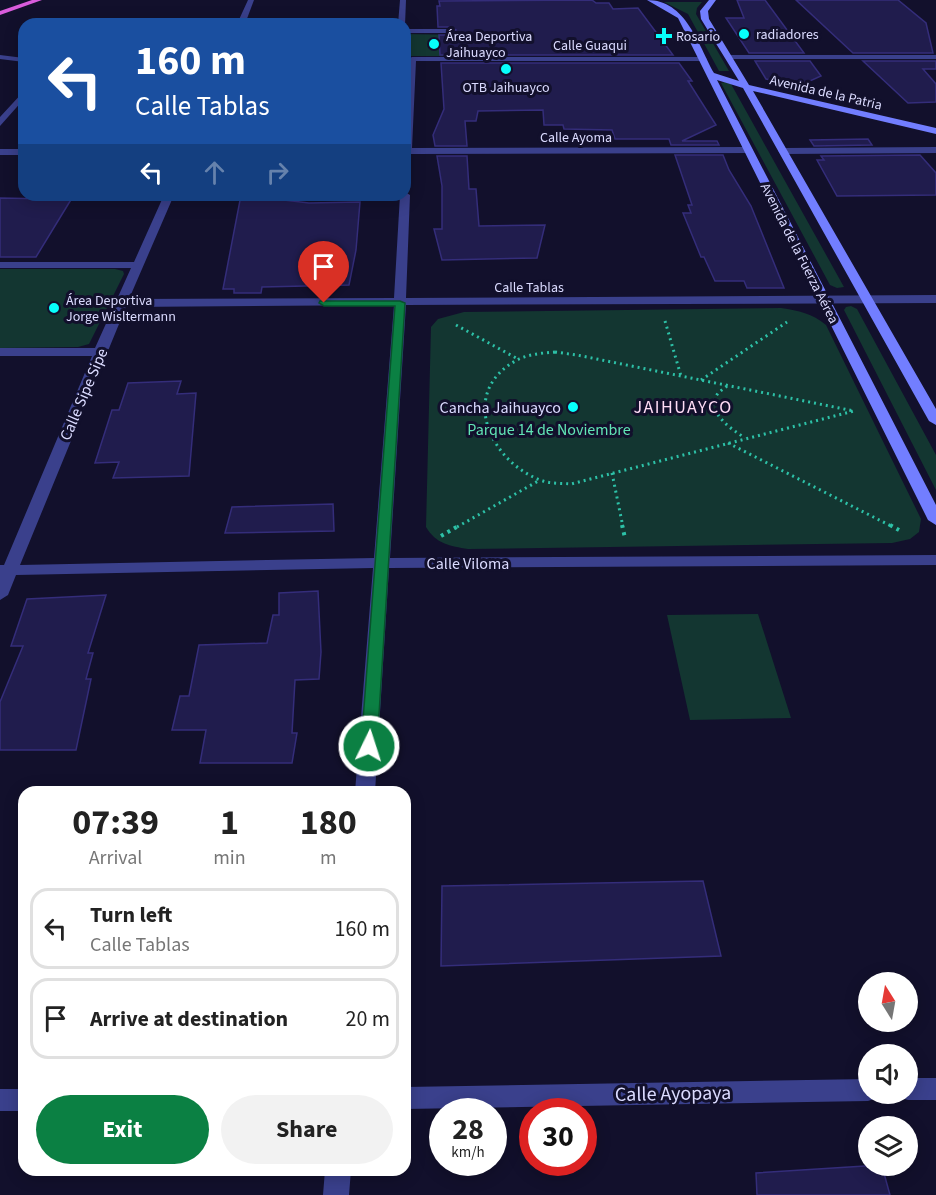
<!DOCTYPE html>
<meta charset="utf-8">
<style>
body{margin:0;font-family:"Source Sans 3",sans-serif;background:#f2f2f2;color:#222;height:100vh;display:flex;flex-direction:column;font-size:22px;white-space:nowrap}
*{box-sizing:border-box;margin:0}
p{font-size:20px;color:#767676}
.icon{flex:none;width:33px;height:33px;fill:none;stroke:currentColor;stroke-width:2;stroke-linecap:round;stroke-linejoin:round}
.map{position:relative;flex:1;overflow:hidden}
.panel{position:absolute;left:18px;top:786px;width:393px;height:390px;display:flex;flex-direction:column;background:#fff;border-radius:18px;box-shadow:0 3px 15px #0003}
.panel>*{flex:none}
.banner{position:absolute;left:18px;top:18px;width:393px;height:183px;border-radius:18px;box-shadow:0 3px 15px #0003;background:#1a4fa0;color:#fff;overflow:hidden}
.needle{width:39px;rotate:349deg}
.fabs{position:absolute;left:858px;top:972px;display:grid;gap:12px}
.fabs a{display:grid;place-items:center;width:60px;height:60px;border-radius:50%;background:#fff;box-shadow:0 3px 15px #0003;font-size:30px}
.speed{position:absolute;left:429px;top:1098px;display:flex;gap:12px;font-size:30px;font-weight:700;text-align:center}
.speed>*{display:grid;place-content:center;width:78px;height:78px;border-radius:50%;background:#fff;box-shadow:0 3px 15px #0003;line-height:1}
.speed small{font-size:15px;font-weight:400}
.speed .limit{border:9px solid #d22;background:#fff;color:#111}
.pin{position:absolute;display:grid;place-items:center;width:51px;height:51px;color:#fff;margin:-62px -26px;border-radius:50% 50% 50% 0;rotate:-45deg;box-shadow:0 0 6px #0007}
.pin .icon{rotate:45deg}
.me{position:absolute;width:66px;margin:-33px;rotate:4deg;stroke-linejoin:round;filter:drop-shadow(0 0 4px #0008)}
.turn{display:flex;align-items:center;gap:21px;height:126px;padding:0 18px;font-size:27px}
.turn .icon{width:78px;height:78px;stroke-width:2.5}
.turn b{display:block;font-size:42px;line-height:51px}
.lanes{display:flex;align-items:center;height:57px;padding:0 18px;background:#0003;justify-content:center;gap:30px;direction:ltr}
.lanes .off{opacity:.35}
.eta{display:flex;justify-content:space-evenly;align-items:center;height:102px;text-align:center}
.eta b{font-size:36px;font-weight:700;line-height:42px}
.action{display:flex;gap:12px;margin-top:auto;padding:12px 18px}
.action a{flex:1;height:69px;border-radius:36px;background:#0b8043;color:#fff;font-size:24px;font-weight:700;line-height:69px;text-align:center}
.action a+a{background:#f2f2f2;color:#222}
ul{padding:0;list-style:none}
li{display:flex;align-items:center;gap:18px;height:81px;margin:0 12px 9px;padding:0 6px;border:3px solid #e0e0e0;border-radius:18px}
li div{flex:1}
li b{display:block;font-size:22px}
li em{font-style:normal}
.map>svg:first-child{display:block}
.green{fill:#133631}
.building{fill:#201c4d;stroke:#342d7a;stroke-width:1.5}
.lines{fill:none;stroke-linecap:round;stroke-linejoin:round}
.path-far1{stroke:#2dc1a7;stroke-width:3;stroke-dasharray:2 4;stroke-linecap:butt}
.path{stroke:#2dc1a7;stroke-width:4;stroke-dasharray:3 4.5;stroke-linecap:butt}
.service{fill:#3a408c;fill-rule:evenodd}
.minor{fill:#3a408c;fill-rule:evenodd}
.secondary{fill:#727eff;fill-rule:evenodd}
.trunk{fill:#d95cdc;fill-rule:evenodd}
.route{fill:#0b8043;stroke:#07532c;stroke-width:1.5}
.poi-dot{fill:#07fffc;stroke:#12102c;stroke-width:2}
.labels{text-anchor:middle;stroke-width:6;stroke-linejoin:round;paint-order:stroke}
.far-poi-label{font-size:14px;fill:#dbdbff;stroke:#12102c;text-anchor:start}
.far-street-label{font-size:14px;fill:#dbdbff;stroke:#12102c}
.street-label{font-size:16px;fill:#dbdbff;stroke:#12102c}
.poi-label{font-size:16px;fill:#dbdbff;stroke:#12102c;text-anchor:end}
.park-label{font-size:16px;fill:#61e4b5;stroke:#12102c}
.neighbourhood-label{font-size:18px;letter-spacing:1.5px;fill:#ffddf6;stroke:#12102c}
.near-street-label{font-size:20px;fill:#dbdbff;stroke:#12102c}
</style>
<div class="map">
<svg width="936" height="1195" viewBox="0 0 936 1195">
<rect width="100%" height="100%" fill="#12102c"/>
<path class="green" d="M664 2H702L697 8 696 14 729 71H719L688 14Z
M406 34 461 35 463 56H405Z
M725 82 731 84 844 287 837 288 830 285 721 83Z
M0 269H115L123 271 124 274 89 344 78 347 0 348Z
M851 306 857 309 936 455V490L844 310 846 307Z
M781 308C799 311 812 313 826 325L921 519 919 532 910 539 892 543 468 549C450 546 436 544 426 527L431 327 438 319 464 312Z
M758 614 791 718 690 720 667 615Z"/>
<path class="building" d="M592 0 596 3H609L613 9 638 8 673 55H440L439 35H451L456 30 450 27H438L437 6H440L439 1Z
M737 0H765L804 53H749L726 18H744Z
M796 0H898L926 23 933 53H853Z
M755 61H810L821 76 799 86 766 79Z
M863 61H936V69H923L936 84V102L908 103Z
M441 63H679L692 81H688L716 125 682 141H717L719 145H671L669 139H615L612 130 564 129 563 125H544L543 110 478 111 476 121H465L467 146H435L433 135 444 109Z
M868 139 872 145 814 146 810 140Z
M675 155H723L729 170 751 206 784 288H747L744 281H715L704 257H701L683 213H691L688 205H692Z
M920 155 936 173V195L837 196 817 160H824L821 156Z
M437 156H467L469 189H476L479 226 545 225 537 258 442 260 434 229H442V186Z
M241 195 309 203 360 202 356 250 349 285 262 287 261 293H234V289H223Z
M0 198 50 199 72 198 36 257H0Z
M181 381 177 394 196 393 189 476 113 478 119 462 95 463 112 410H119L128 383Z
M333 504 334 531 225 533 232 507Z
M318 591 321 652 319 679 295 680 292 733H297L292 763H200L206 730H172L180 696H189L199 645 267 643 273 615H279V593Z
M106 595 88 653H93L86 679H91L76 750H0V702L23 646H11L27 599Z
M703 881 721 956 441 966 442 886Z
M865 1166H882L890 1195H757L756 1173Z"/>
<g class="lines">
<path class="path-far1" d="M665 321 681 376
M456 325 518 359
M555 352 577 355 854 411 571 484C562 483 552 484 543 481 490 463 456 391 519 359 530 354 543 353 555 352Z
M701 380 787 322
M727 386 718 393 712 403C718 420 730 428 745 438
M728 443 893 527
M612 473 623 527
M457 527 540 480"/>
<path class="path" d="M622 525 625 538
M890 525 899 530
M441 536 460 525"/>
<path class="service" d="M400 0H406L405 25 398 24Z
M405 29H450L454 31 450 33H405Z
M727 55H936V59H727Z"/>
<path class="minor" d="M248 0H254L245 24H237Z
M0 55 24 58V62L0 59Z
M412 57H703L707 59 703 61H416L412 148 748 147 753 150 748 153 411 154 410 186 405 189V107L408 59Z
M24 91V99L0 126V117Z
M936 147V153L783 154 778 151 783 148Z
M0 149H24V155H0Z
M405 192 410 195 406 298 936 295V303L406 305 390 558 936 555V565L389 568 375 792H355L373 568 16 575 8 595 0 600V565H4L92 356H0V348H95L131 268H0V262H134L164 195H174L129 299 394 298 400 195H405ZM394 305 374 558 20 565 126 307Z
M908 1078H936V1100H908L899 1097 898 1094H908Z
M868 1079V1094H879L877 1098 868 1101 405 1109V1087Z
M0 1089H24V1111H0Z
M325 1170H351L349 1195H323Z"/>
<path class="secondary" d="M647 0C686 0 698 44 714 73L739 81 701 19 700 11 709 0H716L708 11 709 19 749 85 936 128V134L753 91 936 409V425L929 421 743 88 717 80 936 505V525L928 520 678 18Z"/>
<path class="trunk" d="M32 0H42L0 15V11Z"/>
</g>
<path class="route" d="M320 301H400L405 303 377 746 374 750H363L361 746 395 306H324L319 303Z"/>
<g class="poi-dot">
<circle cx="744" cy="34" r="6"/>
<path d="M661 27h6v6h6v6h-6v6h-6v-6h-6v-6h6z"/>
<circle cx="434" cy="44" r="6"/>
<circle cx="506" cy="69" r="6"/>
<circle cx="54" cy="308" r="6"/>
<circle cx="573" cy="407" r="6"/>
</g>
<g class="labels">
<g class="far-poi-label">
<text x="756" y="39">radiadores</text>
<text x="446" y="41">Área Deportiva<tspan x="446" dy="16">Jaihuayco</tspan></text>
<text x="676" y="41">Rosario</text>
<text x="506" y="92" text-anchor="middle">OTB Jaihuayco</text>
<text x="66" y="305">Área Deportiva<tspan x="66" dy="16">Jorge Wisltermann</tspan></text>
</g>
<g class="far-street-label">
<text x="590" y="50">Calle Guaqui</text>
<text transform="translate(826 92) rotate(13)" y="5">Avenida de la Patria</text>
<text x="576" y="142">Calle Ayoma</text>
<text transform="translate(800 253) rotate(63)" y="5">Avenida de la Fuerza Aérea</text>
<text x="529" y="292">Calle Tablas</text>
</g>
<g class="street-label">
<text transform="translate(83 394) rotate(-67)" y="6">Calle Sipe Sipe</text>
<text x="468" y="569">Calle Viloma</text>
</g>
<g class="poi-label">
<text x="561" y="413">Cancha Jaihuayco</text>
</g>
<g class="park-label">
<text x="549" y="435">Parque 14 de Noviembre</text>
</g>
<g class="neighbourhood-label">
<text x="683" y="413">JAIHUAYCO</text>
</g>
<g class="near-street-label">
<text transform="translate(673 1093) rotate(-1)" y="7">Calle Ayopaya</text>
</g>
</g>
</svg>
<div class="fabs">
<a><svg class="needle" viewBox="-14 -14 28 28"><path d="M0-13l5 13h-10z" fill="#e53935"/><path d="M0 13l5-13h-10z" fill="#767676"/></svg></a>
<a><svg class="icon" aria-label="sound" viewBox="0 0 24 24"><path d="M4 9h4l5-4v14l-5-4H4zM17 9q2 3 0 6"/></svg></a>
<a><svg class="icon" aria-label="layers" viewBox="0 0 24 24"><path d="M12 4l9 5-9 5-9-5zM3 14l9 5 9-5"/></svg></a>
</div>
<div class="speed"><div>28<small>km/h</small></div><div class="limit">30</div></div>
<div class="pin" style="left:324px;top:303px;background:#d93025"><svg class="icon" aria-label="arrive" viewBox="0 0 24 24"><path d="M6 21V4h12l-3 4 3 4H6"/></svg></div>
<svg class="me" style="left:369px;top:746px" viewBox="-20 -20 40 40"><circle r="17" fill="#0b8043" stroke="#fff" stroke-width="3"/><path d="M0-11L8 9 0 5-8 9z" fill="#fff"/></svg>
<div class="banner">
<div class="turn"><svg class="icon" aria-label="left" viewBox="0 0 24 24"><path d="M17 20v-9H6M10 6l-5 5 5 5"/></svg><div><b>160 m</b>Calle Tablas</div></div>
<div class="lanes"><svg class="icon" aria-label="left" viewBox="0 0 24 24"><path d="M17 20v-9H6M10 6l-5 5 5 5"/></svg><svg class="icon off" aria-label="ahead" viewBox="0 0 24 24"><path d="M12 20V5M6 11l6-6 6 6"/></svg><svg class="icon off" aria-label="right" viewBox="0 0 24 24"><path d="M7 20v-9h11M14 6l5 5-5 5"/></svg></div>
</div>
<section class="panel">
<div class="eta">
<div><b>07:39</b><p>Arrival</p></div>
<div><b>1</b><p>min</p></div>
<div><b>180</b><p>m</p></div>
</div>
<ul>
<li><svg class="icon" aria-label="left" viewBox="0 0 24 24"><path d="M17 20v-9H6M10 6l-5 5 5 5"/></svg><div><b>Turn left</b><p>Calle Tablas</p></div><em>160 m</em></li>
<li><svg class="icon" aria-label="arrive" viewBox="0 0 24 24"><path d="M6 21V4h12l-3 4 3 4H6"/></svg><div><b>Arrive at destination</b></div><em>20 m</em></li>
</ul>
<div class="action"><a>Exit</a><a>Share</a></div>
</section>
</div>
